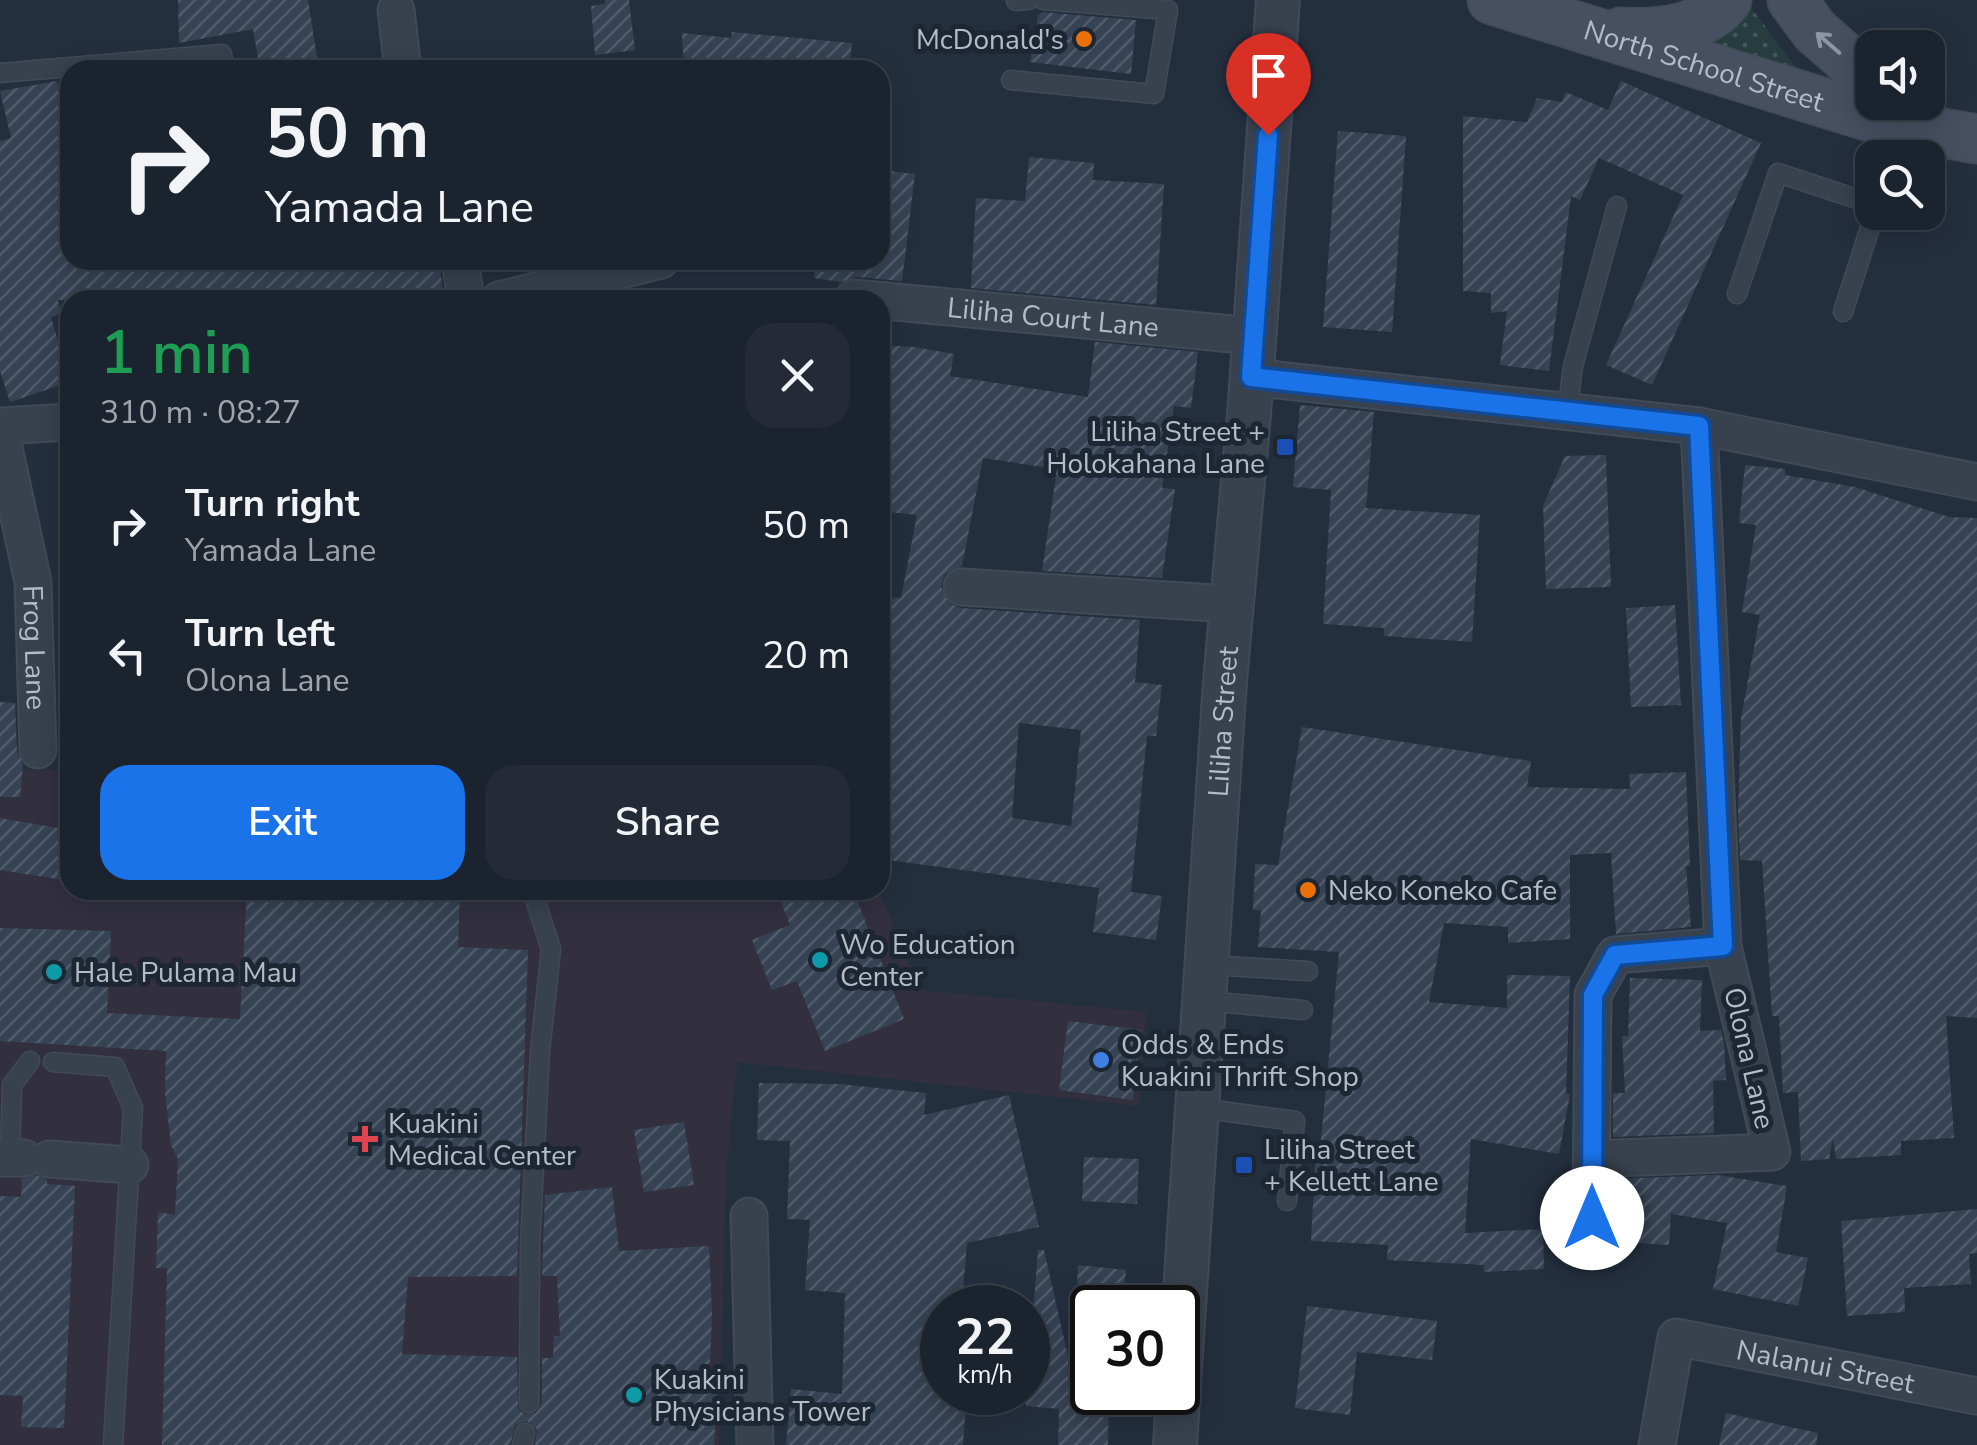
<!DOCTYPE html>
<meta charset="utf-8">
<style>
body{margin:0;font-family:"Nunito Sans",sans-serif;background:#242b36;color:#f1f3f6;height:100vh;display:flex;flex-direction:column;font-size:38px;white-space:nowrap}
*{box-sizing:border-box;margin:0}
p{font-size:32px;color:#a0a4aa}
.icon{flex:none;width:55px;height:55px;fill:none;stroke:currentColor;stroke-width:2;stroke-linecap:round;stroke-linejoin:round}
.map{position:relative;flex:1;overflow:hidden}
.details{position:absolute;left:60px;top:290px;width:830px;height:610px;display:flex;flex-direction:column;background:#1b232e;border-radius:30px;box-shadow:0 5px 25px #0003,0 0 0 2px #39404a}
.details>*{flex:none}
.guide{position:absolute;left:60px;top:60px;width:830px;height:210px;border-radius:30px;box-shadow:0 5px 25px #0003,0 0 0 2px #39404a;background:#1b232e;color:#f1f3f6;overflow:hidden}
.fabs{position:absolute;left:1855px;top:30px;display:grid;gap:20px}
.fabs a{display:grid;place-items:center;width:90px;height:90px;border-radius:20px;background:#1b232e;box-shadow:0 5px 25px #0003,0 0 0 2px #39404a;font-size:50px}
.speed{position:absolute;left:920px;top:1285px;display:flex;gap:20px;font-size:50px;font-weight:700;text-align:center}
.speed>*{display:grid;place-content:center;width:130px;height:130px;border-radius:50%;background:#1b232e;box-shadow:0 5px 25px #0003,0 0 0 2px #39404a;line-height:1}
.speed small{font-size:25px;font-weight:400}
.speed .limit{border:5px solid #111;border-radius:15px;background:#fff;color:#111}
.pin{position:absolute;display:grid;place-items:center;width:85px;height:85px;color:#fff;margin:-102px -42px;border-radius:50% 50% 50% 0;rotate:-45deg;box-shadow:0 0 10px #0007}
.pin .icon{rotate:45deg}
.me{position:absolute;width:110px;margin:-55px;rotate:0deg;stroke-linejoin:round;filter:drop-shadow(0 0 8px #0008)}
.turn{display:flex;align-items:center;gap:35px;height:210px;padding:0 40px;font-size:45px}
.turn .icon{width:130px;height:130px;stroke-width:2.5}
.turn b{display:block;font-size:70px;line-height:85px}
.round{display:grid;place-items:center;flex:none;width:105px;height:105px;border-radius:30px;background:#242b36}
.summary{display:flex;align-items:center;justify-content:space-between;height:170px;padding:0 40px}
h1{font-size:60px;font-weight:600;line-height:75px;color:#1e9e55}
.button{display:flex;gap:20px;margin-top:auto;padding:20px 40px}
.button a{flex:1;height:115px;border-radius:30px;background:#1a73e8;color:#fff;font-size:40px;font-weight:600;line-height:115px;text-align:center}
.button a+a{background:#242b36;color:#f1f3f6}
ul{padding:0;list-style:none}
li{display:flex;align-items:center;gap:30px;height:130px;padding:0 40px}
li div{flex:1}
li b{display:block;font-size:38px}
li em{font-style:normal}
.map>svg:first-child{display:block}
.medical{fill:#32303f}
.grass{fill:url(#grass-dots)}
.building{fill:url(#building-hatch);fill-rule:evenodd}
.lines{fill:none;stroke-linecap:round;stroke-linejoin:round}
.service-casing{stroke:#414a57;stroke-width:21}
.minor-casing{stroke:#414a57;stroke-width:39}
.tertiary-casing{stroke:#414a57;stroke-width:46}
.secondary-casing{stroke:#414a57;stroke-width:51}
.service{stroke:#38414e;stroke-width:18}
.minor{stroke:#38414e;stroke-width:35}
.tertiary{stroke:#38414e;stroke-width:42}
.secondary{stroke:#465061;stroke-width:48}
.oneway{stroke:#8e96a5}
.route-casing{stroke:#114b97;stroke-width:25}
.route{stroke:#1a73e8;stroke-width:18}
.food-dot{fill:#e8710a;stroke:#1d2633;stroke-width:4}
.transit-dot{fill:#1a4fb4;stroke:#1d2633;stroke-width:4}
.culture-dot{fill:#0f9aa8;stroke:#1d2633;stroke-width:4}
.shop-dot{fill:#3f7fe0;stroke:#1d2633;stroke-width:4}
.health-dot{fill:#e0444e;stroke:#1d2633;stroke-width:4}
.labels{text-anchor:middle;stroke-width:10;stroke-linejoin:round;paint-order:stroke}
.poi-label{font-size:28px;fill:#b4bcc9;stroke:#1d2633;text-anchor:start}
.street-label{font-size:28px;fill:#b4bcc9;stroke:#1d2633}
</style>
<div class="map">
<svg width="1977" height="1445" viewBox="0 0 1977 1445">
<defs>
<pattern id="grass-dots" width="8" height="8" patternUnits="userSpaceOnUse" patternTransform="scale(2.5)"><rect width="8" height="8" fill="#263c3f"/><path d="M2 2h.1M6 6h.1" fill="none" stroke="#435659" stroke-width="1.8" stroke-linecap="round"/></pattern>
<pattern id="building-hatch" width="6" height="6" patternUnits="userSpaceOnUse" patternTransform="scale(2.5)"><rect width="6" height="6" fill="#364354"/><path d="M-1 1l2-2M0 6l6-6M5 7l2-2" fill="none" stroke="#515c6b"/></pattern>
</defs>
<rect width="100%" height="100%" fill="#242f3e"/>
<path class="medical" d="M0 769 70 770V890H879L920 990 1146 1012 1140 1106 737 1062 726 1173 719 1445H0Z"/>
<path class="grass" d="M1745 0 1813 89 1680 50Z"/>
<path class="building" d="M178 0H308L319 70H260L253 29 179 43Z
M605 0H629L635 50 595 55 591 6 605 4Z
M1042 12 1136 20 1131 74 1030 62 1038 16Z
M732 32 852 43 849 70H684L682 33 731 38Z
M57 81 70 138V260H439L443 291 406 300H58L61 314 51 317 70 382 10 402 0 371V141L11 138 0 91Z
M1621 81 1761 143 1652 385 1606 365 1683 195 1599 158 1580 200 1571 196 1549 371 1500 365 1507 311 1491 313V293L1463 291V116L1527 122 1537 98 1562 102 1566 92 1608 110Z
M1338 131 1406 136 1392 332 1323 327Z
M1029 157 1094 163 1093 180 1164 184 1156 305 971 288 976 198 1025 201Z
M880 170 915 174 902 281 856 277 841 282 814 278 815 260H880Z
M1095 342 1198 352 1191 408 1174 406 1162 488 1175 489 1162 578 1042 571 1057 469 983 458 962 566 945 574 941 587 950 604 961 608 1140 620 1135 682 1162 685 1156 736H1147L1131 892 1162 896 1156 940 1093 932 1099 888 880 859 891 781H880V597L901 598 917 515 880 511V345L914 347 954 354 950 376 1088 397ZM1019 723 1081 730 1071 826 1012 818Z
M1300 405 1374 412 1366 508 1480 515 1472 642 1384 636V628L1323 624 1331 490 1293 487Z
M1606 455 1611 587 1546 589 1543 506 1565 456Z
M1745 465 1785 469V475L1855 487 1949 517 1977 518V1018L1946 1016 1954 1138 1901 1141V1155L1836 1159 1833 1138 1829 1159 1801 1161 1798 1092 1783 1093 1779 1016H1772L1762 861 1740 860 1738 813 1741 718 1760 615 1742 612 1756 525 1739 523Z
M1675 605 1681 705 1631 707 1626 608Z
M0 702 15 703 17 751 23 764 20 797H0Z
M1302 727 1531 761 1527 787 1630 789 1629 774 1686 772 1690 866H1686L1691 927 1616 934 1611 853 1570 855V939L1508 943V927L1444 923 1429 1002 1507 1008V975L1570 976 1566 1094H1570L1559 1154 1471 1139 1465 1233 1543 1229 1544 1269 1484 1272V1265L1387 1260 1388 1245 1311 1241 1316 1148 1320 1149 1339 952 1258 947 1261 910H1253L1255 864 1278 865Z
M0 818 70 830V881L0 870Z
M247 890H460L458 947 528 950 517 1276 408 1277 402 1354 517 1357 518 1408 524 1414 536 1413 542 1403V1358H553L554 1336H560L557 1276H542L545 1195 612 1187 619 1251 709 1246 712 1314 709 1386H717L714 1445H535L537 1429 527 1421 515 1425 510 1445H162L167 1268H156L158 1212 175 1215 178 1159 171 1145 165 1093 166 1051 0 1041V928L111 931 107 1013 240 1019Z
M776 890H853L904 1019 825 1051 797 981 772 990 752 940 790 925Z
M1630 978 1702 980 1700 1031 1721 1030 1724 1043 1726 1080 1713 1081 1714 1133 1613 1137V1093H1625L1622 1036H1628Z
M1068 1021 1142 1030 1133 1100 1059 1090Z
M759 1083 840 1084 926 1093 924 1115 1009 1095 1039 1227 967 1243 962 1302 942 1301V1402L966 1404 963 1445H786L791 1389 842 1394 845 1293 805 1290 810 1220 787 1219 790 1141 757 1140Z
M684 1122 694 1185 644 1192 634 1130Z
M1084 1157 1139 1159 1137 1204 1082 1201Z
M36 1175 47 1180V1184L75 1186 64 1428 21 1427 23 1396 0 1395V1196L21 1197 22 1179Z
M1717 1175 1787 1186 1776 1252 1808 1258 1798 1306 1713 1289 1727 1223 1671 1214 1669 1245 1606 1241 1612 1218 1613 1179Z
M1977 1209V1253L1969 1254 1971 1284 1904 1288 1905 1312 1847 1316 1841 1221Z
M1038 1250H1044L1071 1370 1092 1368V1392H1109L1108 1445H1058L1059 1409 1026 1406Z
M1078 1265 1126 1270 1122 1308H1076Z
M1307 1306 1437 1321 1432 1360 1357 1352 1350 1415 1295 1408Z
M1726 1413 1818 1433 1816 1445H1719Z"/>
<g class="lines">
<defs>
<path id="service" d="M1016 1 1029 0
M0 73 222 54 225 70
M1011 80 1154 94 1168 10 1043 0
M1890 158 1895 125
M1737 294 1778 173 1872 204
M1843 312 1875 212
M1567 414 1573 366 1617 206
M1208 965 1308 971
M1206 1001 1303 1010
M53 1062 115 1067 133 1108 113 1445
M1199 1108 1295 1121 1287 1201
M10 1158 12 1085 30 1061
M529 1403 530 1245 540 1051 551 949 532 890
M522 1445 525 1433"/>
<g id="minor">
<path d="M396 10 403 70"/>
<path d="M460 260 466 300"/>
<path id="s1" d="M854 298 1253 336"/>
<path d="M499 300 661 260"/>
<path d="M1251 377 1699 426 1977 482"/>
<path d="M0 426 70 422"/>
<path id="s2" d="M0 429 33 582 38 750"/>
<path d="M962 587 1231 604"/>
<path d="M0 1158H24"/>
<path d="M49 1159 130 1165"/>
<path d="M1592 1159 1772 1152 1723 946 1699 426"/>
<path d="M749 1216 755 1445"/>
<path d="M1591 1218 1593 995 1615 955 1723 946"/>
<path id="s3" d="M1657 1445 1676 1337 1977 1396"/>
</g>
<g id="tertiary">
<path id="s4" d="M1175 1445 1225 681 1249 414 1278 0"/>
</g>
<g id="secondary">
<path id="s5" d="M1492 0 1896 125 1977 139"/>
<path d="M1792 0 1815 31 1863 73 1872 77"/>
<path d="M1621 32C1656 34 1704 30 1727 0"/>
</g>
</defs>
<use href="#service" class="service-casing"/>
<use href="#minor" class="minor-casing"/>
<use href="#tertiary" class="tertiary-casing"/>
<use href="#secondary" class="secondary-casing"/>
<use href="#service" class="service"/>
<use href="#minor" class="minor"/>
<use href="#tertiary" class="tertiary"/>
<use href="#secondary" class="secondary"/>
</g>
<defs><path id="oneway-shaft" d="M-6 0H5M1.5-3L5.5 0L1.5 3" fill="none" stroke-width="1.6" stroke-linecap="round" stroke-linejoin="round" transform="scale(2.5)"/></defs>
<use class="oneway" href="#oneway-shaft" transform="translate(1828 43) rotate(-139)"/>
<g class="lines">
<defs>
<path id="route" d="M1268 135 1251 377 1699 426 1723 946 1615 955 1593 995 1592 1218"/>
</defs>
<use href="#route" class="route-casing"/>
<use href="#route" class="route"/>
</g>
<g class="food-dot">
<circle cx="1084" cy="39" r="10"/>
<circle cx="1308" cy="890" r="10"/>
</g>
<g class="transit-dot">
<rect x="1275" y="437" width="20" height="20" rx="5"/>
<rect x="1234" y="1155" width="20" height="20" rx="5"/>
</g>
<g class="culture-dot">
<circle cx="820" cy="960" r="10"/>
<circle cx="54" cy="972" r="10"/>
<circle cx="634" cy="1395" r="10"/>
</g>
<circle class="shop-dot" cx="1101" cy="1060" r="10"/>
<path class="health-dot" d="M360 1124h10v10h10v10h-10v10h-10v-10h-10v-10h10z"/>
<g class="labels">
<g class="poi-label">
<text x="1064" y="49" text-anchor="end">McDonald's</text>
<text x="1265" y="441" text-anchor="end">Liliha Street +<tspan x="1265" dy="32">Holokahana Lane</tspan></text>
<text x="1328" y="900">Neko Koneko Cafe</text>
<text x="840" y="954">Wo Education<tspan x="840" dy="32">Center</tspan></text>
<text x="74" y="982">Hale Pulama Mau</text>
<text x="1121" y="1054">Odds &amp; Ends<tspan x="1121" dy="32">Kuakini Thrift Shop</tspan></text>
<text x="388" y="1133">Kuakini<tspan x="388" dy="32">Medical Center</tspan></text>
<text x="1264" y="1159">Liliha Street<tspan x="1264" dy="32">+ Kellett Lane</tspan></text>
<text x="654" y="1389">Kuakini<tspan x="654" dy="32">Physicians Tower</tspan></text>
</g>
<g class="street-label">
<text dy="10" stroke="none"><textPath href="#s5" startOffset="222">North School Street</textPath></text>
<text dy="10" stroke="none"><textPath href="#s1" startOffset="200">Liliha Court Lane</textPath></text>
<text dy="10" stroke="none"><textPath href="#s2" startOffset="222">Frog Lane</textPath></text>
<text dy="10" stroke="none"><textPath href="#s4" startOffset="725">Liliha Street</textPath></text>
<text transform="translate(1750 1058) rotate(77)" y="10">Olona Lane</text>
<text dy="10" stroke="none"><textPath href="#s3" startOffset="262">Nalanui Street</textPath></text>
</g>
</g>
</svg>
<div class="fabs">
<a><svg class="icon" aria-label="sound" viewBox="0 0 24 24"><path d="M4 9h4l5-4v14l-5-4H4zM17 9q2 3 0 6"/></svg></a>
<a><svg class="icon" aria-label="search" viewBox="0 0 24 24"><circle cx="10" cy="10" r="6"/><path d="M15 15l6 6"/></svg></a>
</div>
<div class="speed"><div>22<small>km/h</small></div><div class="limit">30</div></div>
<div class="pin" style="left:1268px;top:135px;background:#d93025"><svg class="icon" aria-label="arrive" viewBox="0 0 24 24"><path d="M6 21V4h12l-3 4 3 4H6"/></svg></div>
<svg class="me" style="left:1592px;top:1218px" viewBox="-20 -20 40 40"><circle r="19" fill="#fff"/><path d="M0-13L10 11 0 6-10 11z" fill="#1a73e8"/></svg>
<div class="guide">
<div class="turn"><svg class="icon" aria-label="right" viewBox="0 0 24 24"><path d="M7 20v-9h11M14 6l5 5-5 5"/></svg><div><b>50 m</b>Yamada Lane</div></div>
</div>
<section class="details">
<div class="summary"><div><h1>1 min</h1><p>310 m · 08:27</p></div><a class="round"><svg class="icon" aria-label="close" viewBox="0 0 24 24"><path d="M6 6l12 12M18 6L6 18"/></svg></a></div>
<ul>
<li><svg class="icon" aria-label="right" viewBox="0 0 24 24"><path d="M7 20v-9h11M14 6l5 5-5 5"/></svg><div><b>Turn right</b><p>Yamada Lane</p></div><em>50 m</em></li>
<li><svg class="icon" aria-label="left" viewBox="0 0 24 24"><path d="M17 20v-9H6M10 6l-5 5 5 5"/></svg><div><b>Turn left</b><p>Olona Lane</p></div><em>20 m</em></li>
</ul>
<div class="button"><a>Exit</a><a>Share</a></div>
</section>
</div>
